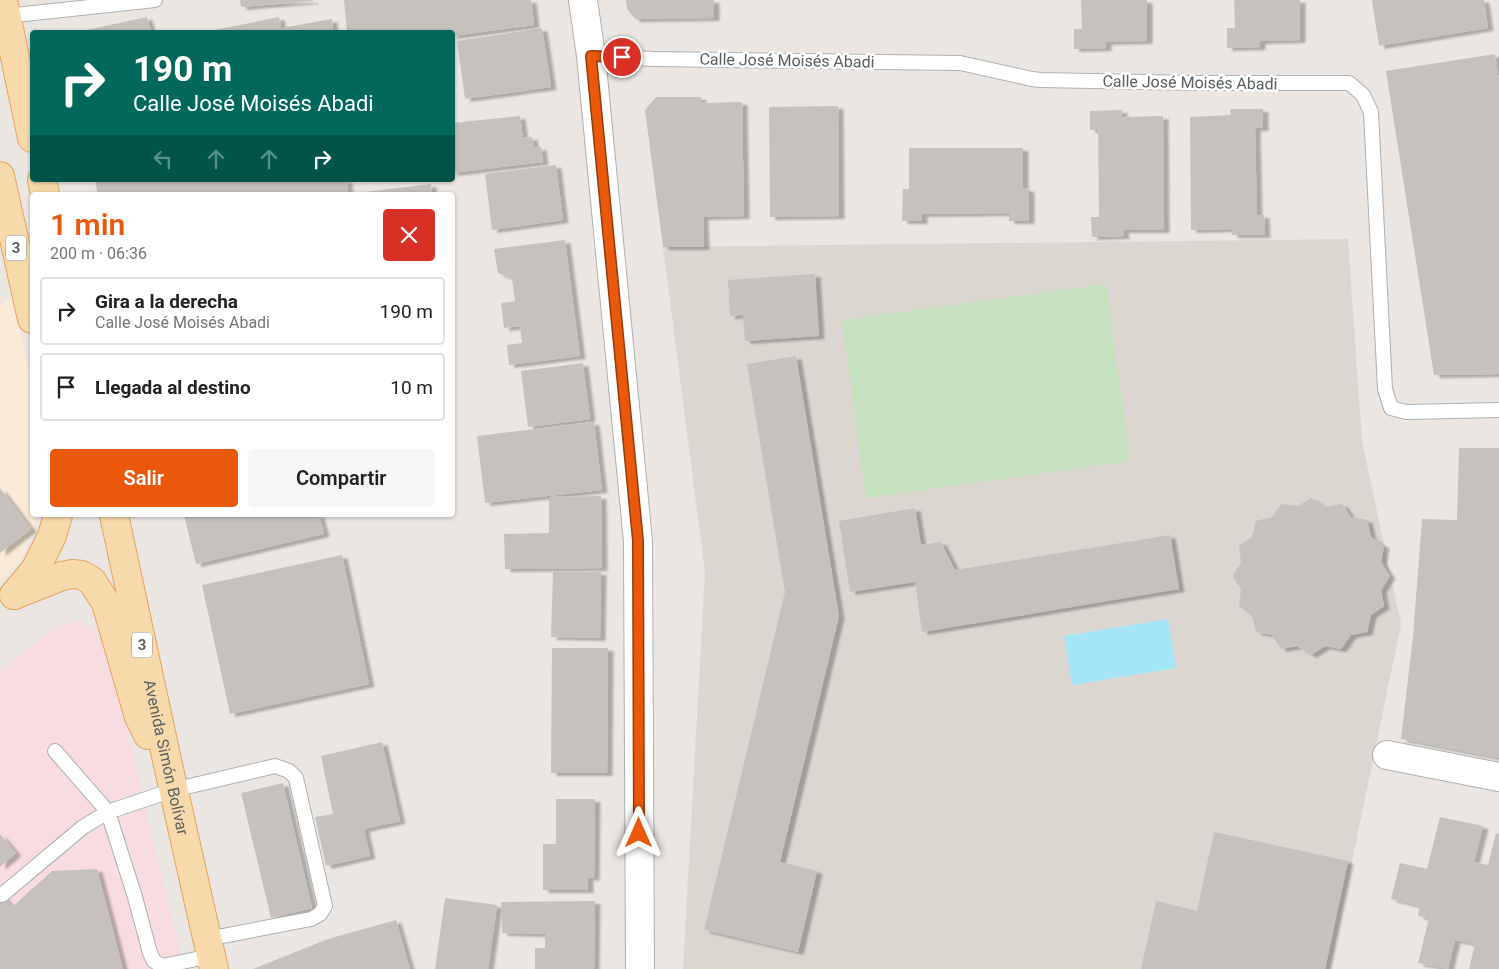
<!DOCTYPE html>
<html lang="es">
<meta charset="utf-8">
<style>
body{margin:0;font-family:Roboto,sans-serif;background:#f6f6f6;color:#202124;height:100vh;display:flex;flex-direction:column;font-size:19px;white-space:nowrap}
*{box-sizing:border-box;margin:0}
p{font-size:16px;color:#757577}
.icon{flex:none;width:28px;height:28px;fill:none;stroke:currentColor;stroke-width:2;stroke-linecap:round;stroke-linejoin:round}
.map{position:relative;flex:1;overflow:hidden}
.sheet{position:absolute;left:30px;top:192px;width:425px;height:325px;display:flex;flex-direction:column;background:#fff;border-radius:5px;box-shadow:0 1px 4px #0004}
.sheet>*{flex:none}
.guide{position:absolute;left:30px;top:30px;width:425px;height:152px;border-radius:5px;box-shadow:0 1px 4px #0004;background:#00695c;color:#fff;overflow:hidden}
.pin{position:absolute;display:grid;place-items:center;width:42px;height:42px;color:#fff;margin:-21px;border:2px solid #fff;border-radius:50%;box-shadow:0 1px 5px #0007}
.me{position:absolute;width:55px;margin:-28px;rotate:0deg;stroke-linejoin:round;filter:drop-shadow(0 0 4px #0008)}
.turn{display:flex;align-items:center;gap:18px;height:105px;padding:0 20px;font-size:22px}
.turn .icon{width:65px;height:65px;stroke-width:2.5}
.turn b{display:block;font-size:35px;line-height:42px}
.lanes{display:flex;align-items:center;height:48px;padding:0 20px;background:#0003;justify-content:center;gap:25px;direction:ltr}
.lanes .off{opacity:.35}
.round{display:grid;place-items:center;flex:none;width:52px;height:52px;border-radius:5px;background:#f6f6f6}
.headline{display:flex;align-items:center;justify-content:space-between;height:85px;padding:0 20px}
h1{font-size:30px;font-weight:600;line-height:38px;color:#ea580c}
.button{display:flex;gap:10px;margin-top:auto;padding:10px 20px}
.button a{flex:1;height:58px;border-radius:5px;background:#ea580c;color:#fff;font-size:20px;font-weight:600;line-height:58px;text-align:center}
.button a+a{background:#f6f6f6;color:#202124}
ul{padding:0;list-style:none}
li{display:flex;align-items:center;gap:15px;height:68px;margin:0 10px 8px;padding:0 10px;border:2px solid #e0e0e0;border-radius:5px}
li div{flex:1}
li b{display:block;font-size:19px}
li em{font-style:normal}
.map>svg:first-child{display:block}
.commercial{fill:#faead6}
.education{fill:#dbd6cf}
.medical{fill:#f8dce0}
.green{fill:#c6e1be}
.water{fill:#a4e6f8}
.building{fill:#c6c1bd;filter:url(#shadow)}
.lines{fill:none;stroke-linecap:round;stroke-linejoin:round}
.service-casing{stroke:#acb0b2;stroke-width:16}
.minor-casing{stroke:#acb0b2;stroke-width:30}
.primary-casing{stroke:#e5a25f;stroke-width:30}
.service{stroke:#fff;stroke-width:14}
.minor{stroke:#fff;stroke-width:28}
.primary{stroke:#f8d9a9;stroke-width:28}
.route-casing{stroke:#983908;stroke-width:12}
.route{stroke:#ea580c;stroke-width:9}
.labels{text-anchor:middle;stroke-width:5;stroke-linejoin:round;paint-order:stroke}
.shield{fill:#fff;stroke:#8b8e90;stroke-width:1}
.shield-label{font-size:15px;font-weight:bold;fill:#595e60}
.street-label{font-size:16px;fill:#595e60;stroke:#fff}
</style>
<div class="map">
<svg width="1499" height="969" viewBox="0 0 1499 969">
<defs>
<filter id="shadow"><feDropShadow dx="5.5" dy="3" stdDeviation="1" flood-color="#0004"/></filter>
</defs>
<rect width="100%" height="100%" fill="#ebe6e1"/>
<path class="commercial" d="M13 297 32 389V515H38L22 559 0 582V305Z"/>
<path class="education" d="M1348 239 1362 441 1401 624 1330 969H683L705 572 663 247Z"/>
<path class="medical" d="M82 620 106 642 184 969H0V672L49 631Z"/>
<path class="green" d="M1106 284 1130 461 866 498 842 320Z"/>
<path class="water" d="M1168 619 1176 668 1072 685 1064 636Z"/>
<path class="building" d="M240 0H313V1L241 7Z
M344 0H531L534 25 452 36V32H347Z
M626 0H714V18L635 19 627 9Z
M1081 0H1147V41L1106 42V48L1074 49V29H1082Z
M1234 0H1300V40L1260 41V47L1227 48V28H1235Z
M1372 0H1484L1488 28 1379 46Z
M147 17 151 32H77Z
M279 17 281 28 332 19 333 32H205Z
M542 28 551 87 465 99 457 41Z
M1495 54 1499 82V374L1434 375 1386 71Z
M656 97H701V103L742 102 744 216 703 217 704 247H663L645 110Z
M838 106 839 216 770 217 769 107Z
M1230 109H1263V128H1255L1257 215H1264L1265 235H1232V229L1191 230 1190 117 1231 115Z
M1122 110V117L1163 116 1164 230H1123L1124 236 1092 237 1091 217H1099L1098 130H1090V111Z
M520 116 523 138 532 137 534 148 541 147 543 162 452 173V123Z
M909 148H1023V188L1029 189V221H1009V213L922 214V221H902L903 189H909Z
M556 165 563 220 492 230 485 174Z
M95 180H347L348 195H98Z
M431 184 432 195H357V193Z
M565 240 580 356 509 365 507 345 522 343 520 326 504 328 501 303 515 301 512 279 498 273 494 249Z
M815 274 819 336 745 341 743 315 730 316 728 280Z
M796 356 839 616 780 862 817 871 798 952 704 930 785 592 747 364Z
M583 363 590 419 528 427 521 371Z
M594 422 602 490 485 503 477 436Z
M1459 448H1499V758L1401 739 1413 636 1422 519 1457 520Z
M0 488 31 529 0 553Z
M601 496 602 568 505 569 504 534 549 533V497Z
M1311 498 1325 507 1342 504 1351 517 1367 520 1371 537 1384 546 1381 562 1390 576 1381 590 1384 606 1371 615 1367 632 1351 635 1341 649 1325 646 1311 655 1297 646 1281 649 1272 635 1256 632 1252 616 1239 606 1241 590 1233 576 1241 562 1239 546 1252 537 1256 521 1272 517 1281 504 1298 506Z
M915 508 921 545 941 542 955 570 1170 535 1179 589 922 632 915 582 850 592 839 521Z
M184 515H319L324 534 196 564Z
M342 555 369 684 230 714 202 585Z
M553 572H601L600 638 551 637Z
M552 648H608L607 773H551Z
M382 742 400 821 364 829 370 856 326 866 315 817 333 814 321 756Z
M283 783 312 908 271 918 241 793Z
M556 799H595L594 878 588 877V890H543V844H556Z
M1440 817 1483 826 1474 862 1488 865 1496 833 1499 834V969H1469L1475 944 1455 940 1448 969 1418 963 1429 918 1418 916 1420 906 1391 899 1400 863 1427 869Z
M1214 832 1348 861 1325 969H1141L1156 901 1197 911Z
M0 834 16 853 0 867Z
M97 869 123 969H0V893L12 907 52 871Z
M445 898 497 905 488 969H435Z
M595 901 594 969H535V948H545V934L502 933 501 902Z
M396 920 410 969H253L328 939Z"/>
<g class="lines">
<defs>
<path id="service" d="M6 16 155 0
M591 56 654 59 960 63 1032 79 1040 80 1195 83H1349L1363 95 1371 112 1385 389 1391 408 1406 412 1499 410
M55 751 108 812 135 897 150 953 154 961 162 966 211 956
M2 895 83 827 108 812 173 790 275 766 289 771 296 778 325 906 320 914 311 919 207 939"/>
<path id="minor" d="M583 0 591 56 638 541 640 969
M1387 755 1499 777"/>
<g id="primary">
<path d="M3 0 32 138"/>
<path d="M0 176 32 319"/>
<path d="M42 180 45 195"/>
<path id="s1" d="M114 515 170 774 214 969"/>
<path d="M14 595 62 576 72 574 82 575 92 581 106 603 139 717 148 735"/>
<path d="M14 595 35 570 52 536 58 515"/>
</g>
</defs>
<use href="#service" class="service-casing"/>
<use href="#minor" class="minor-casing"/>
<use href="#primary" class="primary-casing"/>
<use href="#service" class="service"/>
<use href="#minor" class="minor"/>
<use href="#primary" class="primary"/>
</g>
<g class="lines">
<defs>
<path id="route" d="M622 57 591 56 638 541 639 833"/>
</defs>
<use href="#route" class="route-casing"/>
<use href="#route" class="route"/>
</g>
<g class="labels">
<g class="shield">
<rect x="6" y="235.5" width="20" height="25" rx="4"/>
<rect x="132" y="632.5" width="20" height="25" rx="4"/>
</g>
<g class="shield-label">
<text x="16" y="253">3</text>
<text x="142" y="650">3</text>
</g>
<g class="street-label">
<text transform="translate(787 60) rotate(1)" y="6">Calle José Moisés Abadi</text>
<text transform="translate(1190 82) rotate(1)" y="6">Calle José Moisés Abadi</text>
<text dy="6" stroke="none"><textPath href="#s1" startOffset="248">Avenida Simón Bolívar</textPath></text>
</g>
</g>
</svg>
<div class="pin" style="left:622px;top:57px;background:#d93025"><svg class="icon" aria-label="arrive" viewBox="0 0 24 24"><path d="M6 21V4h12l-3 4 3 4H6"/></svg></div>
<svg class="me" style="left:639px;top:833px" viewBox="-20 -20 40 40"><path d="M0-17L14 15 0 8-14 15z" fill="#ea580c" stroke="#fff" stroke-width="4"/></svg>
<div class="guide">
<div class="turn"><svg class="icon" aria-label="right" viewBox="0 0 24 24"><path d="M7 20v-9h11M14 6l5 5-5 5"/></svg><div><b>190 m</b>Calle José Moisés Abadi</div></div>
<div class="lanes"><svg class="icon off" aria-label="left" viewBox="0 0 24 24"><path d="M17 20v-9H6M10 6l-5 5 5 5"/></svg><svg class="icon off" aria-label="ahead" viewBox="0 0 24 24"><path d="M12 20V5M6 11l6-6 6 6"/></svg><svg class="icon off" aria-label="ahead" viewBox="0 0 24 24"><path d="M12 20V5M6 11l6-6 6 6"/></svg><svg class="icon" aria-label="right" viewBox="0 0 24 24"><path d="M7 20v-9h11M14 6l5 5-5 5"/></svg></div>
</div>
<section class="sheet">
<div class="headline"><div><h1>1 min</h1><p>200 m · 06:36</p></div><a class="round" style="background:#d93025;color:#fff"><svg class="icon" aria-label="close" viewBox="0 0 24 24"><path d="M6 6l12 12M18 6L6 18"/></svg></a></div>
<ul>
<li><svg class="icon" aria-label="right" viewBox="0 0 24 24"><path d="M7 20v-9h11M14 6l5 5-5 5"/></svg><div><b>Gira a la derecha</b><p>Calle José Moisés Abadi</p></div><em>190 m</em></li>
<li><svg class="icon" aria-label="arrive" viewBox="0 0 24 24"><path d="M6 21V4h12l-3 4 3 4H6"/></svg><div><b>Llegada al destino</b></div><em>10 m</em></li>
</ul>
<div class="button"><a>Salir</a><a>Compartir</a></div>
</section>
</div>
